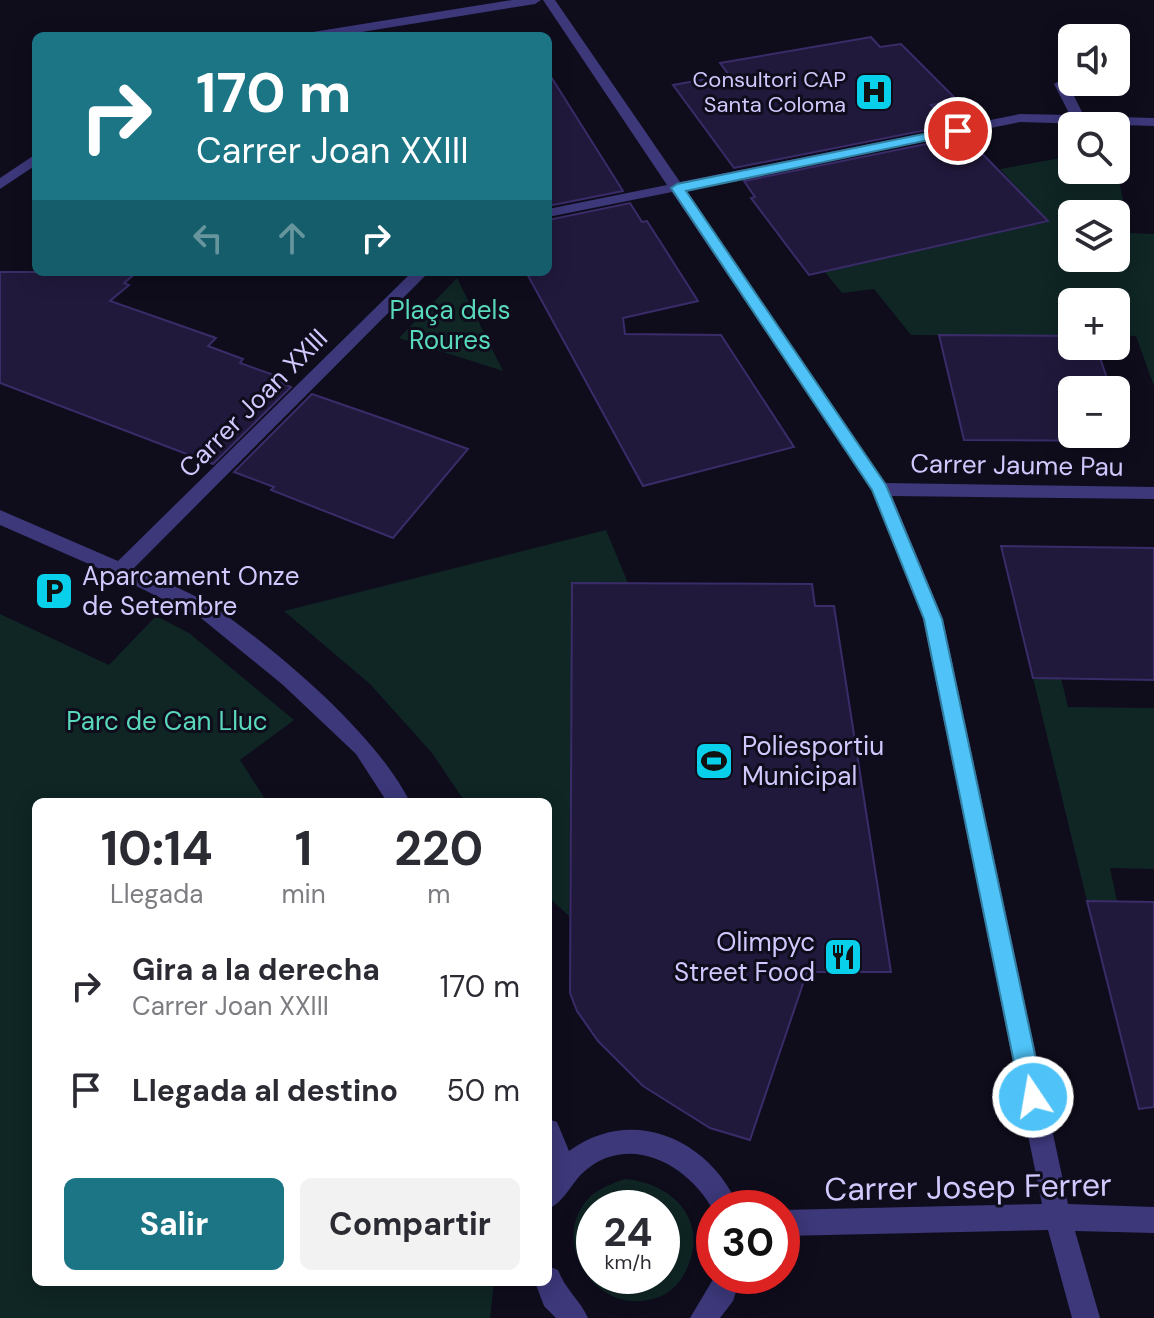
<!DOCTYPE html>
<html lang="es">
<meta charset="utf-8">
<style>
body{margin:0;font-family:"DM Sans",sans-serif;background:#f2f2f3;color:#2b2b33;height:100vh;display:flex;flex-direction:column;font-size:30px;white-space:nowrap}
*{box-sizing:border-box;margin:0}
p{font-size:26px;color:#7c7c81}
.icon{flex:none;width:44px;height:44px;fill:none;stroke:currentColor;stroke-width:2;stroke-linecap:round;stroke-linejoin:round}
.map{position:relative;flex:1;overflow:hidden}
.panel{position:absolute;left:32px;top:798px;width:520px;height:488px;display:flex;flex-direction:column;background:#fff;border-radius:12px;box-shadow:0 4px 20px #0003}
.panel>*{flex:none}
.banner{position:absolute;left:32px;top:32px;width:520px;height:244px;border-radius:12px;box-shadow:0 4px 20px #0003;background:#1b7585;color:#fff;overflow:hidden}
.buttons{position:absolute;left:1058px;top:24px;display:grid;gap:16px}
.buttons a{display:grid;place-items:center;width:72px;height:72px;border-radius:12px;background:#fff;box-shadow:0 4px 20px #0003;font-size:40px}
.speed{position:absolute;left:576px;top:1190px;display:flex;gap:16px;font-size:40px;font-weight:700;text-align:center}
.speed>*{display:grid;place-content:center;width:104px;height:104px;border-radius:50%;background:#fff;box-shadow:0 4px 20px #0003;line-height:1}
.speed small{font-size:20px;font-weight:400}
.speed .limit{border:12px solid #d22;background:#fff;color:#111}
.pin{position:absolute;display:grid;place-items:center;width:68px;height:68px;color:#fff;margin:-34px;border:4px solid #fff;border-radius:50%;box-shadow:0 2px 8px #0007}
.me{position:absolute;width:88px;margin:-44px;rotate:348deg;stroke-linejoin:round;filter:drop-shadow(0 0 6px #0008)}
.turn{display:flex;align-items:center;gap:28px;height:168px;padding:0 32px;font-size:36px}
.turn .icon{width:104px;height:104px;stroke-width:2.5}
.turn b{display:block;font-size:56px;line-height:68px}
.lanes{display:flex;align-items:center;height:76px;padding:0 32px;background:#0003;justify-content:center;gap:40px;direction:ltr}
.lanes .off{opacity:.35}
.eta{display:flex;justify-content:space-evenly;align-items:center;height:136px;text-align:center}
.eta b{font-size:48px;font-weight:700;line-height:56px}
.button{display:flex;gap:16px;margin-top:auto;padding:16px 32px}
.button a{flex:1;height:92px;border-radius:12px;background:#1b7585;color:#fff;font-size:32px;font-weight:700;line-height:92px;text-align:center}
.button a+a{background:#f2f2f3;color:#2b2b33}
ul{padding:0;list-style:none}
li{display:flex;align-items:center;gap:24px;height:104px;padding:0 32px}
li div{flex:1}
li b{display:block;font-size:30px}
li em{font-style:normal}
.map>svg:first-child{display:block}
.green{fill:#0f2625;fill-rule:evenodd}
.building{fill:#21193c;stroke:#392c68;stroke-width:2}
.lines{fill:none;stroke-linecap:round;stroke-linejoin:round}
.minor{fill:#3c387a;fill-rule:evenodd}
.route{fill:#4fc3f7;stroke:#337fa1;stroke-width:2}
.labels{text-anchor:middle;stroke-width:6;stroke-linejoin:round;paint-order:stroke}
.far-poi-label{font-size:22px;fill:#d0c9fd;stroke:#0f0c1c;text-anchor:end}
.park-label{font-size:26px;fill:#59d9bc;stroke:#0f0c1c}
.street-label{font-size:26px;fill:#d0c9fd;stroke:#0f0c1c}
.poi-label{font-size:26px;fill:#d0c9fd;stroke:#0f0c1c;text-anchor:start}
.near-street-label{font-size:32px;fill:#d0c9fd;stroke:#0f0c1c}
</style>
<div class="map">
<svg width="1154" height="1318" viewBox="0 0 1154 1318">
<rect width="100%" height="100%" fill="#0f0c1c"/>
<path class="green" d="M1072 156V170H1075L1078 179 1119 181 1130 233 1154 234V386L1136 336 1116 335V302H1072V336L911 335 874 289 842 293 825 272 1047 222 1000 169ZM1072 214H1116V258H1072Z
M457 278 503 371 399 338Z
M606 530 628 583H572L569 916 548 897V802H465L432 753 370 684 284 611Z
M0 614 109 665 156 616 189 633 294 720 240 760 267 802H36V1282H494L490 1318H0Z
M1033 678H1061L1068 707 1154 708V869L1110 868 1117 901H1087Z
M625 1179C671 1183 708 1218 688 1266 681 1284 667 1297 648 1300 592 1312 547 1236 592 1195 602 1187 614 1183 625 1179ZM594 1208H662V1276H594Z"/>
<path class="building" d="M871 37 880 47 901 44 957 100 931 105 952 125 734 168 673 85 729 75 720 63Z
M548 72 623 191 548 206Z
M965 136 1048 221 809 275 751 198 755 197 744 181Z
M630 203 642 222 647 221 698 301 623 318 625 334 721 335 794 447 643 486 526 272H548V220Z
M0 272H137L124 283 129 285 110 301 216 338 208 346 243 359 240 363 285 379 281 383 291 387 213 464 0 383Z
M939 335 1072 336V346H1096L1111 390H1072V434H1116V404L1129 441 964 440Z
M312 394 387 420 468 449 393 538 271 490 274 487 234 472Z
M1001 546 1154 548V680L1033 678Z
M572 583 812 584 815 606H834L891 972H807L750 1140 710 1128 643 1086 598 1041 577 1011 570 993Z
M1087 901 1154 902V1107L1139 1109Z"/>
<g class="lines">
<path class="minor" d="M512 0H541L535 4 337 36H307L313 32Z
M543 0H555L680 182 1020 114 1070 115 1054 84 1061 80 1068 84 1084 116 1154 118V126L1020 122 685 190 885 483 1154 487V499L892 496 943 619 1068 1204 1154 1207V1233L1075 1231 1100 1318H1072L1048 1230 782 1236V1210L1042 1204 923 619 872 490 672 192 548 217V209L667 185Z
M36 154V165L0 189V178Z
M412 272H429L134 568C161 581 192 592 217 609 279 652 376 734 410 802H387L356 754 283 685 201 618 114 575 0 525V510L118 561Z
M548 1119 557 1122 569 1151C633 1104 711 1140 739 1208H714V1212C691 1167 632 1132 586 1170 572 1181 565 1202 548 1209L550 1170Z
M548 1266 558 1270C565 1289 580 1300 588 1318H556L544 1306 535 1282H548Z
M715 1276H741L733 1301 720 1318H690Z"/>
</g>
<path class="route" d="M958 127 962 128V133L686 191 886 485 942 619 1044 1097 1041 1105 1033 1108 1025 1105 1021 1097 924 619 872 490 671 188 677 184Z"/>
<defs>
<symbol id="hospital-square" viewBox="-11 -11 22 22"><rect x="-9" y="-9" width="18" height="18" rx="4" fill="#08cfea" stroke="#0f0c1c"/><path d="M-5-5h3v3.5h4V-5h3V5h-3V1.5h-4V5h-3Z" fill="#111"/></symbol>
<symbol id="parking-square" viewBox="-11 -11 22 22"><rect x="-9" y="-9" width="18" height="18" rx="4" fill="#08cfea" stroke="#0f0c1c"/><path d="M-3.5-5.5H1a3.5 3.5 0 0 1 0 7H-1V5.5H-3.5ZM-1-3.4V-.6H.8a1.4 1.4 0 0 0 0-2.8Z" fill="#111"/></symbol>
<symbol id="stadium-square" viewBox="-11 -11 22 22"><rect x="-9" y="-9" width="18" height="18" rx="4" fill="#08cfea" stroke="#0f0c1c"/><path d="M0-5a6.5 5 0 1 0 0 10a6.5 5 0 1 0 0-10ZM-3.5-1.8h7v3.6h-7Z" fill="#111"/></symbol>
<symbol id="restaurant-square" viewBox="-11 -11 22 22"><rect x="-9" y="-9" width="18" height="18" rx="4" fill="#08cfea" stroke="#0f0c1c"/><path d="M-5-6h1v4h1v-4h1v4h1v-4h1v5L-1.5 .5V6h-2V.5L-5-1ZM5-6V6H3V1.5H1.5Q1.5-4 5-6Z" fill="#111"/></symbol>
</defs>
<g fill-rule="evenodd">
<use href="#hospital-square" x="852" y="70" width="44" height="44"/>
<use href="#parking-square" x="32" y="569" width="44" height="44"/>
<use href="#stadium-square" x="692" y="739" width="44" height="44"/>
<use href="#restaurant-square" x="821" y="935" width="44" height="44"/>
</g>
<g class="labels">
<g class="far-poi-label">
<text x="846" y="87">Consultori CAP<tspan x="846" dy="25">Santa Coloma</tspan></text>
</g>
<g class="park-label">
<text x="450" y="319">Plaça dels<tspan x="450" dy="30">Roures</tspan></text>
<text x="167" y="730">Parc de Can Lluc</text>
</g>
<g class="street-label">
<text transform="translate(253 403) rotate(-45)" y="9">Carrer Joan XXIII</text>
<text transform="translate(1017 465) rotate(1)" y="9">Carrer Jaume Pau</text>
</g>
<g class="poi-label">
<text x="82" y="585">Aparcament Onze<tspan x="82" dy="30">de Setembre</tspan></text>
<text x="742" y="755">Poliesportiu<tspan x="742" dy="30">Municipal</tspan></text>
<text x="815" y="951" text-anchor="end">Olimpyc<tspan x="815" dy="30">Street Food</tspan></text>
</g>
<g class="near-street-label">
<text transform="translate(968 1187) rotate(-1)" y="11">Carrer Josep Ferrer</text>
</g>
</g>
</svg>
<div class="buttons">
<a><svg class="icon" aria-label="sound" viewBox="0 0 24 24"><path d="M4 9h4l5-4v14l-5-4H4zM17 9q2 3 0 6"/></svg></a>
<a><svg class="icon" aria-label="search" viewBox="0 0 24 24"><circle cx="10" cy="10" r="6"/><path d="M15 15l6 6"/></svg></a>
<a><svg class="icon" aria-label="layers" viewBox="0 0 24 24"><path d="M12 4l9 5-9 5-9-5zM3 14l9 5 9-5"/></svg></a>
<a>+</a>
<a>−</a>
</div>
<div class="speed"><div>24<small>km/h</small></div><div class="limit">30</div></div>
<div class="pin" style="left:958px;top:131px;background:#d93025"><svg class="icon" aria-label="arrive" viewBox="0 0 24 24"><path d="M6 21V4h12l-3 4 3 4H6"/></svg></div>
<svg class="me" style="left:1033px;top:1097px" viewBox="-20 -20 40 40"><circle r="17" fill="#4fc3f7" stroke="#fff" stroke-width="3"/><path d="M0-11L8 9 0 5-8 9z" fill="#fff"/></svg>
<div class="banner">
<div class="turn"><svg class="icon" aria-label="right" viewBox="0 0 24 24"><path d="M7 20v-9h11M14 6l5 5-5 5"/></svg><div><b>170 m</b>Carrer Joan XXIII</div></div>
<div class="lanes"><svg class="icon off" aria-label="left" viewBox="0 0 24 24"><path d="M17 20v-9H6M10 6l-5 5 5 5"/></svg><svg class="icon off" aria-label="ahead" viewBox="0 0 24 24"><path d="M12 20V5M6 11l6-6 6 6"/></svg><svg class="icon" aria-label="right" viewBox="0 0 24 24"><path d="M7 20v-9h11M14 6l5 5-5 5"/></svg></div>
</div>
<section class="panel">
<div class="eta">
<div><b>10:14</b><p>Llegada</p></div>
<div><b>1</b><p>min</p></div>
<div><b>220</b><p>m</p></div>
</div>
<ul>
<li><svg class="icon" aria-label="right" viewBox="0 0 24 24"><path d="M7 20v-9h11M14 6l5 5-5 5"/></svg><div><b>Gira a la derecha</b><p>Carrer Joan XXIII</p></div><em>170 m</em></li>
<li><svg class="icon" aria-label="arrive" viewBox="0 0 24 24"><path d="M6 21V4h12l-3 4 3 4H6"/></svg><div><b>Llegada al destino</b></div><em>50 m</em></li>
</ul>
<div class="button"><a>Salir</a><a>Compartir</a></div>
</section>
</div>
